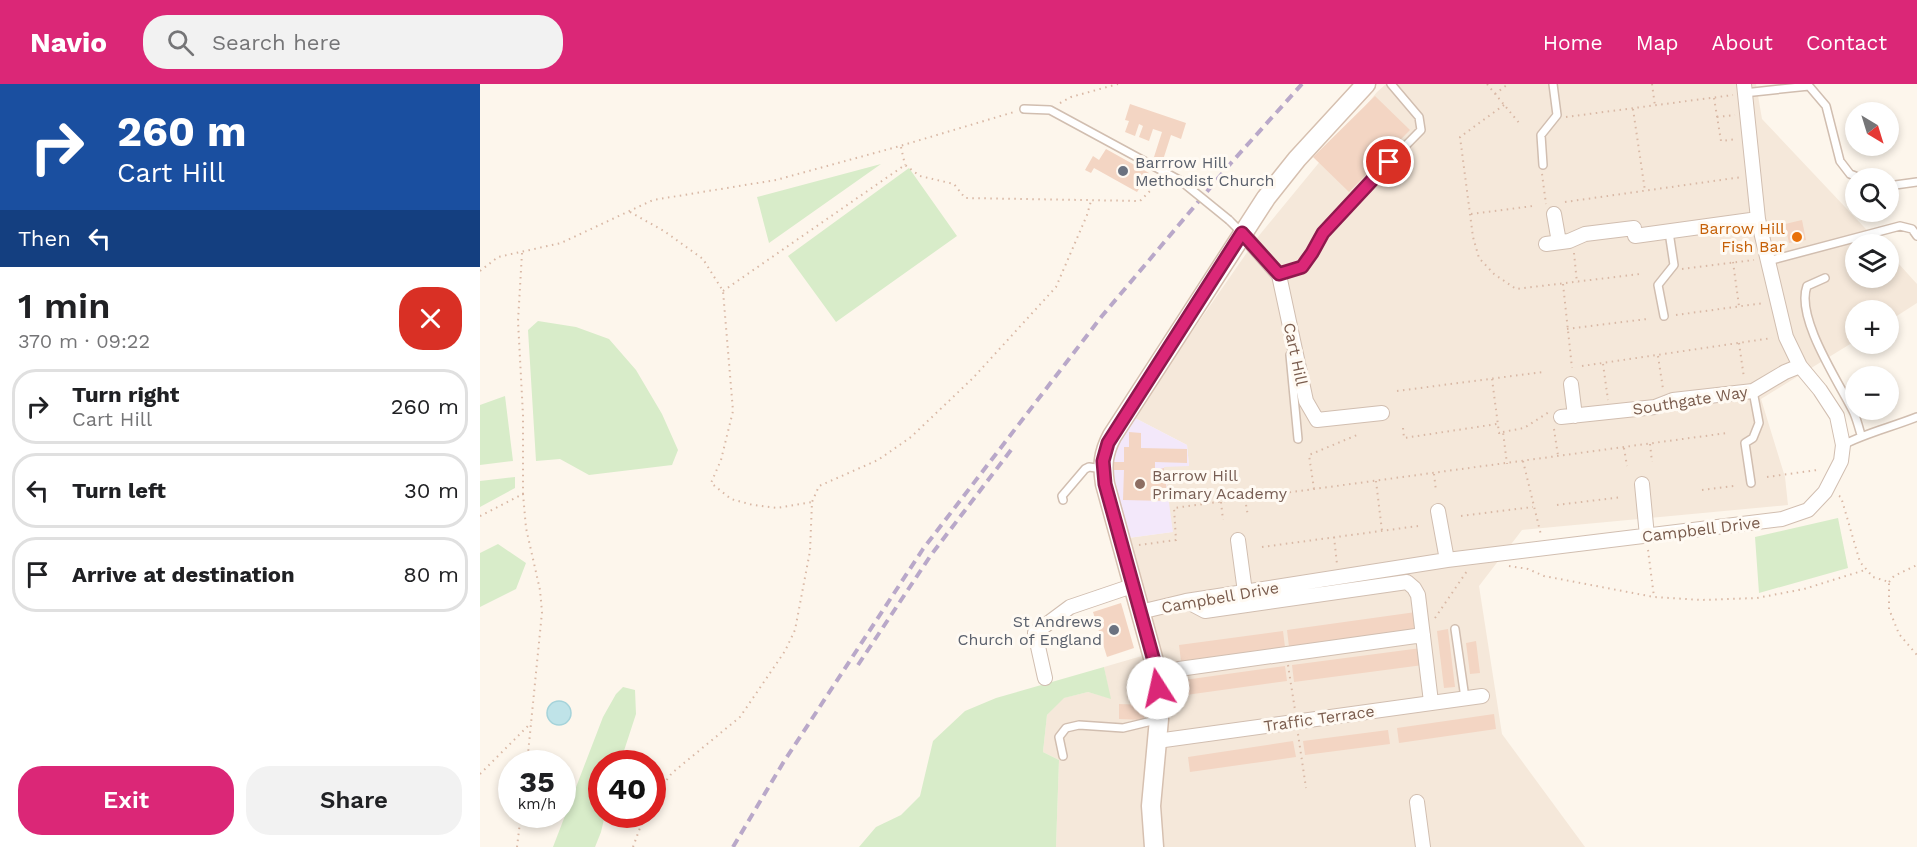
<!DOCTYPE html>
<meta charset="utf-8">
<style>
body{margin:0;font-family:"Work Sans",sans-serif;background:#f2f2f2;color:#202124;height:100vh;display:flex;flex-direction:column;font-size:22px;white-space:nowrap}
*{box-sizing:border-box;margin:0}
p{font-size:20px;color:#757577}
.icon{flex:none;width:33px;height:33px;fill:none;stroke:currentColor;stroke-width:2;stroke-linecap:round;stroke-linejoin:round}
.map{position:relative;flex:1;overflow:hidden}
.sheet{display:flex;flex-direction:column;background:#fff;width:480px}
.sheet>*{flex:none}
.hud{background:#1a4fa0;color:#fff;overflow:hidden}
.needle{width:39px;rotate:142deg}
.tools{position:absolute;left:1365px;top:18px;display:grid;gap:12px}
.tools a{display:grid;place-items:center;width:54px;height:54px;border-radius:50%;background:#fff;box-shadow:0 3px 9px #0003;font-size:30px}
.speed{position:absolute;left:18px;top:666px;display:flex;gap:12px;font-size:30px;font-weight:700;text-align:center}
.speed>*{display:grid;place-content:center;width:78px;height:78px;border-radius:50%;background:#fff;box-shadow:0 3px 9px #0003;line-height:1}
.speed small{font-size:15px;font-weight:400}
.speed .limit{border:9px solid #d22;background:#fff;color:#111}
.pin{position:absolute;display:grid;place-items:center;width:51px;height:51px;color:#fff;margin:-26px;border:3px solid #fff;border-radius:50%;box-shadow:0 2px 6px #0007}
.me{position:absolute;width:66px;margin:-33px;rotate:350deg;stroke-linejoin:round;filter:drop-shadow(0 0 4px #0008)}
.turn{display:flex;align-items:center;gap:21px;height:126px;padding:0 18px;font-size:27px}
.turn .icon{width:78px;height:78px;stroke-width:2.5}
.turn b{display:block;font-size:42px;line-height:51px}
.then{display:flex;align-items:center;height:57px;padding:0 18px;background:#0003;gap:12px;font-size:22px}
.round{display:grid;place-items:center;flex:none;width:63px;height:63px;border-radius:24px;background:#f2f2f2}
.overview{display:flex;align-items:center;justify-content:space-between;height:102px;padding:0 18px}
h1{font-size:36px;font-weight:600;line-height:45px}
.action{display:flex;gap:12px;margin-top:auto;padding:12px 18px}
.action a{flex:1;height:69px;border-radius:24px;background:#db2777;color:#fff;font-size:24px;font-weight:600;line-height:69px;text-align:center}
.action a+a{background:#f2f2f2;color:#202124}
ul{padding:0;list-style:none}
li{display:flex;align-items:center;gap:18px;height:75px;margin:0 12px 9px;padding:0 6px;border:3px solid #e0e0e0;border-radius:24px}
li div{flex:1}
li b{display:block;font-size:22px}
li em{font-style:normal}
header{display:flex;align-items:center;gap:36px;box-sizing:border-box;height:84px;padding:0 30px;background:#db2777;color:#fff}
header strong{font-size:28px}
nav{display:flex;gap:33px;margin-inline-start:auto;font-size:21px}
.search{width:420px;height:54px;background:#f2f2f2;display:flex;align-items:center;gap:15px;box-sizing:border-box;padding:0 21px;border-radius:24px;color:#757577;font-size:22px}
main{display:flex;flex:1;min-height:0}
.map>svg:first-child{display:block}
.residential{fill:#f5e8da}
.education{fill:#f3e8fa}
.green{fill:#d8ecc9}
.water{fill:#bfe3e8;stroke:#a5d3da;stroke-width:1.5}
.building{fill:#f3d5c3}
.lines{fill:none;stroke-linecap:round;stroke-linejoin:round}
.lane-casing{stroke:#d1beb0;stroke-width:10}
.street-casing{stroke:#d1beb0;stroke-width:16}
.secondary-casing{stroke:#d6c0b0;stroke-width:21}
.path{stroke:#d9b8a5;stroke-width:2;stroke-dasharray:1.5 4.5;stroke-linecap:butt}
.lane{stroke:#fff;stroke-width:7}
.street{stroke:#fff;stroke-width:14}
.secondary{stroke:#fff;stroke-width:18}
.rail{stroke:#b9a8c9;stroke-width:4;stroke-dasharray:9 6;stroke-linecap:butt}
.lane-bridge-casing{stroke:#d1beb0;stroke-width:10;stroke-linecap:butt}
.lane-bridge{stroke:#fff;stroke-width:7}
.route-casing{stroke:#8e194d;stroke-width:15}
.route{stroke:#db2777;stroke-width:10}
.worship-dot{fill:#6b7280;stroke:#fffaf3;stroke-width:2}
.food-dot{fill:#e8710a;stroke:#fffaf3;stroke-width:2}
.education-dot{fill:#8d6e63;stroke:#fffaf3;stroke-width:2}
.labels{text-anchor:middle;stroke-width:6;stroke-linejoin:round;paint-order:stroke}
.worship-label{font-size:16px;fill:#5b616d;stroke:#fffaf3;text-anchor:start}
.food-label{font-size:16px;fill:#c56008;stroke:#fffaf3;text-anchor:end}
.street-label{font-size:16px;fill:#7a5c4d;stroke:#fffaf3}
.education-label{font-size:16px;fill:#785e54;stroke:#fffaf3;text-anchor:start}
</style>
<header>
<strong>Navio</strong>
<div class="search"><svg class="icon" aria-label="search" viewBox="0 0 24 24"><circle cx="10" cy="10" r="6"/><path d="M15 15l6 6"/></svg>Search here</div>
<nav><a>Home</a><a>Map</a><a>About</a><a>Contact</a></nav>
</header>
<main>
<section class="sheet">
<div class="hud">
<div class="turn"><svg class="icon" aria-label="right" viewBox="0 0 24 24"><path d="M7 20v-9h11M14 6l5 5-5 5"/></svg><div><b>260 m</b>Cart Hill</div></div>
<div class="then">Then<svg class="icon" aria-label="left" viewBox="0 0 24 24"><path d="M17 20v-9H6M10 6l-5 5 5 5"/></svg></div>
</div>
<div class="overview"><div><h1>1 min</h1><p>370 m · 09:22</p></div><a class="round" style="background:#d93025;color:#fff"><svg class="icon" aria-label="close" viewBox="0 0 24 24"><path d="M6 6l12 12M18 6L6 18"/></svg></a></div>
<ul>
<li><svg class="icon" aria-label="right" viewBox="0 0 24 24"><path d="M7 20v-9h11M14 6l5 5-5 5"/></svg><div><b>Turn right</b><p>Cart Hill</p></div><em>260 m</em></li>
<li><svg class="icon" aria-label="left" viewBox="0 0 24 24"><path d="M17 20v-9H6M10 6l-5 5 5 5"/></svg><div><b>Turn left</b></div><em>30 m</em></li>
<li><svg class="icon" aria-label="arrive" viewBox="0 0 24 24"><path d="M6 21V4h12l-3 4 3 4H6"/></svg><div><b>Arrive at destination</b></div><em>80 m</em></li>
</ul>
<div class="action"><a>Exit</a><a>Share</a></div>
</section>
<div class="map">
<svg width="1437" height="763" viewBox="0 0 1437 763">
<rect width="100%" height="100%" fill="#fdf6ec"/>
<path class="residential" d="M906 0H1276L1282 35 1400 160H1376V194H1408L1409 169 1437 200V219L1409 237 1408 226H1376L1375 257 1281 315 1305 393 1308 421 1042 446 999 502 1022 650 1105 763H576L579 676 563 668 567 631 583 614 608 608 630 614 624 583 679 567 648 454 692 448 683 382H709L707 361 655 334 709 252 777 154 897 8Z"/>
<path class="education" d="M655 334 707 361 709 382 684 383 693 448 648 454 630 381 638 362Z"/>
<path class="green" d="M401 80 289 159 277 113Z
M429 84 477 152 356 238 308 172Z
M58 237 96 243 129 255 156 286 182 330 198 366 192 381 109 391 80 375 56 377 48 246Z
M25 312 33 377 0 381V321Z
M35 393V404L0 423V397Z
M1358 434 1368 484 1279 509 1275 453Z
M18 460 46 479 36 505 0 523V469Z
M624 583 631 615 608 608 584 614 567 631 563 668 579 676 576 763H379L396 743 421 731 440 712 453 657 485 627 516 614Z
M143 603 155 606 156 630 140 679 122 680V730L125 731 121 748 115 763H73L123 633 136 610Z"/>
<path class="water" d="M67 629a12 12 0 1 1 24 0a12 12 0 1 1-24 0Z"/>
<path class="building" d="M895 12 930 46 869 108 833 73Z
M650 20 706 39 701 55 691 51 683 76 674 73 682 48 673 45 669 57 659 53 663 42 659 40 655 52 645 48 649 37 645 36Z
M626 65 669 89 657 108 614 84 611 89 605 86 613 72 619 76Z
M1322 136 1326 156 1309 159 1305 140Z
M649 348 661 349V364L707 365V379L675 378V393H681L680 385 684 384 688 417 643 416 644 386H634V378H644V363H649Z
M641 519 654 564 627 573 613 528Z
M936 528 938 545 809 563 807 546Z
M968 545 975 603 964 604 957 547Z
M803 547 805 563 701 577 699 561Z
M996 557 1000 589 990 590 986 559Z
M941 564 943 581 814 598 812 581Z
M805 582 807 597 706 611 704 596Z
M639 620 664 621V636L639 635Z
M1014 630 1016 645 919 659 917 644Z
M908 646 910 660 825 671 823 657Z
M813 657 816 673 710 688 708 673Z"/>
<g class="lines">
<defs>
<path id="lane" d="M1264 9 1329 2 1346 22 1360 77 1370 90 1380 94
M544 25 570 26 701 97
M1063 81 1061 51 1077 31 1073 0
M1408 102 1437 98
M749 136 762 149
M1288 177 1420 142 1432 145 1437 152
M799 191 822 183 832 169 843 149 877 111 941 46 939 33 911 0
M1345 194 1327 202C1315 234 1360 300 1374 329 1377 336 1379 344 1381 351
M1184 232 1178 201 1194 181 1189 148
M810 271 818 355
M1363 361C1386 349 1412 343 1437 333
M1271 399 1265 359 1273 354 1279 339 1273 307
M583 416 582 412 605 385 609 383 623 385
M975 545 985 614
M583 672 579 653 586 644 599 641 643 644 676 636"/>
<path id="street" d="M1074 130 1079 158
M762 149 799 191 826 317 837 336 902 329
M1066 160 1089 157 1105 150 1154 144 1155 152 1278 135
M1091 300 1095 332
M1081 333 1175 323 1193 316 1273 307 1305 288 1320 282
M1162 400 1167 452
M958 427 967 476
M758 456 765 508
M706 517 725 527 927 498 934 504 938 511 951 618
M660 528 706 517 967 476 1302 435 1328 426 1345 408 1361 377 1363 361 1357 332 1340 306 1320 282 1306 253 1278 135 1264 0
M699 585 943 551
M565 594 555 549 590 523 652 502
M677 657 1002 612
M937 718 943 763"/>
<path id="secondary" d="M674 763 671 722 679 635 677 588 625 400C622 382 623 369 632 352L786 114 817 75 886 0"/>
</defs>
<use href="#lane" class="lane-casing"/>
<use href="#street" class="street-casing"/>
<use href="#secondary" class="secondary-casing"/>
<path class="path" d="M1007 0 1040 40
M1172 0 1175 22
M1015 10 1028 0
M1234 14 1241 57 1257 55
M580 19 591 13 638 0
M1024 21 980 53 993 153 999 174 1014 190 1036 205 1160 190
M1153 25 1165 107
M1086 33 1253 11
M1237 33 1255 31
M421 63 425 81
M1062 90 1066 120
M1085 118 1262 93
M150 128 184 147 223 175 243 207 253 327 241 376 231 399 251 415 273 421 297 424 332 418
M991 130 1053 122
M42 169 38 237 43 331V410
M1094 169 1097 199
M1253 178 1259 222
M1202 185 1274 176
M0 187 18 173 81 159 173 116 296 96 420 62 534 28
M1083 200 1092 284
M243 207 425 81 440 92 474 100 485 114 660 117 680 97
M1196 231 1284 219
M1087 245 1167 235
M1259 259 1264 294
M1178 272 1183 305
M1123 280 1128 316
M1102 282 1292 254
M1012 295 1019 349 1023 348 1027 380
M917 307 1063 288
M923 344 924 354 1017 340
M1074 345 1078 372
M1023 348 1044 344 1069 328
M1170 360 1172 378
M1144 364 1147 382
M1043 377 1061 451
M954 390 956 407
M1287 393 1337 386
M896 397 902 447
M834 405 829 371 877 351
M1222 406 1254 402
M1359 412 1361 413 1380 478 1393 493 1409 498V525L1419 550 1437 571
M765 415 768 432
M741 418 743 436
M1077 421 1142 413
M0 432 43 410 46 444 60 506 62 528 47 680
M981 432 1053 423
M854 453 857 480
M659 461 696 456 694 424 1247 349
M782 463 938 442
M1168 466 1174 513
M1029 482 1048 485 1064 492 1174 513 1221 516 1277 514 1324 505 1385 486
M1409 498 1414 492 1437 481
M955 534 987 487
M808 581 815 626
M818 650 826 704
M0 690 51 639
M172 715 192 689 260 633 305 567 315 546 330 467 332 418 339 402 398 376 431 353 493 294 576 203 607 131 611 117
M37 763 41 730
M153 763 165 730"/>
<use href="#lane" class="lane"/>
<use href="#street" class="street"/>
<use href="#secondary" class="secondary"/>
<path class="rail" d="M378 581 451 471 531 366
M253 763 303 679 443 465 622 232 751 79 822 0"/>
<defs>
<path id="lane-bridge" d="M701 97 749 136"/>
</defs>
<use href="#lane-bridge" class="lane-bridge-casing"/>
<use href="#lane-bridge" class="lane-bridge"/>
</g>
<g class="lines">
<defs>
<path id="route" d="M678 604 677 588 625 400 623 377 628 359 762 149 799 190 822 183 832 169 843 149 909 78"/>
</defs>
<use href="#route" class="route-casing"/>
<use href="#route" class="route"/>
</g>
<g class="worship-dot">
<circle cx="643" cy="87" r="6"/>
<circle cx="634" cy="546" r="6"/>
</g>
<circle class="food-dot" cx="1317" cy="153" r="6"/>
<circle class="education-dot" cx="660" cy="400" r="6"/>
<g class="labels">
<g class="worship-label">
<text x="655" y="84">Barrrow Hill<tspan x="655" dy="18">Methodist Church</tspan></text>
<text x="622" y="543" text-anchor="end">St Andrews<tspan x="622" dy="18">Church of England</tspan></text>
</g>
<g class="food-label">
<text x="1305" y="150">Barrow Hill<tspan x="1305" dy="18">Fish Bar</tspan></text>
</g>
<g class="street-label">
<text transform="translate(816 270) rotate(78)" y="6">Cart Hill</text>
<text transform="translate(1210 316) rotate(-9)" y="6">Southgate Way</text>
<text transform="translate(1221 445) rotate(-7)" y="6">Campbell Drive</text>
<text transform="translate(740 513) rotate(-10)" y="6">Campbell Drive</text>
<text transform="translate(839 634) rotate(-8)" y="6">Traffic Terrace</text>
</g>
<g class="education-label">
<text x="672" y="397">Barrow Hill<tspan x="672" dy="18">Primary Academy</tspan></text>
</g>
</g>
</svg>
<div class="tools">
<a><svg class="needle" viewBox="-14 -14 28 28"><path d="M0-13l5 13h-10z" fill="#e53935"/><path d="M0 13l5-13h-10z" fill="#757577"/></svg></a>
<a><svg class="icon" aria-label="search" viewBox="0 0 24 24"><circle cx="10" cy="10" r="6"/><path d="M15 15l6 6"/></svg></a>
<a><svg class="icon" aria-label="layers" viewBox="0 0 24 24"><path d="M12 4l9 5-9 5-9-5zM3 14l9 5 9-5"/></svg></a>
<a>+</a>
<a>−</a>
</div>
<div class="speed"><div>35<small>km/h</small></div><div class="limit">40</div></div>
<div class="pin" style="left:909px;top:78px;background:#d93025"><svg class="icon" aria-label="arrive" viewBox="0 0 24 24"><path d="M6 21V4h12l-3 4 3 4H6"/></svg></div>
<svg class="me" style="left:678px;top:604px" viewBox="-20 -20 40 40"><circle r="19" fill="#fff"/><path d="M0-13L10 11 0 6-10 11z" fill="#db2777"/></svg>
</div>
</main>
